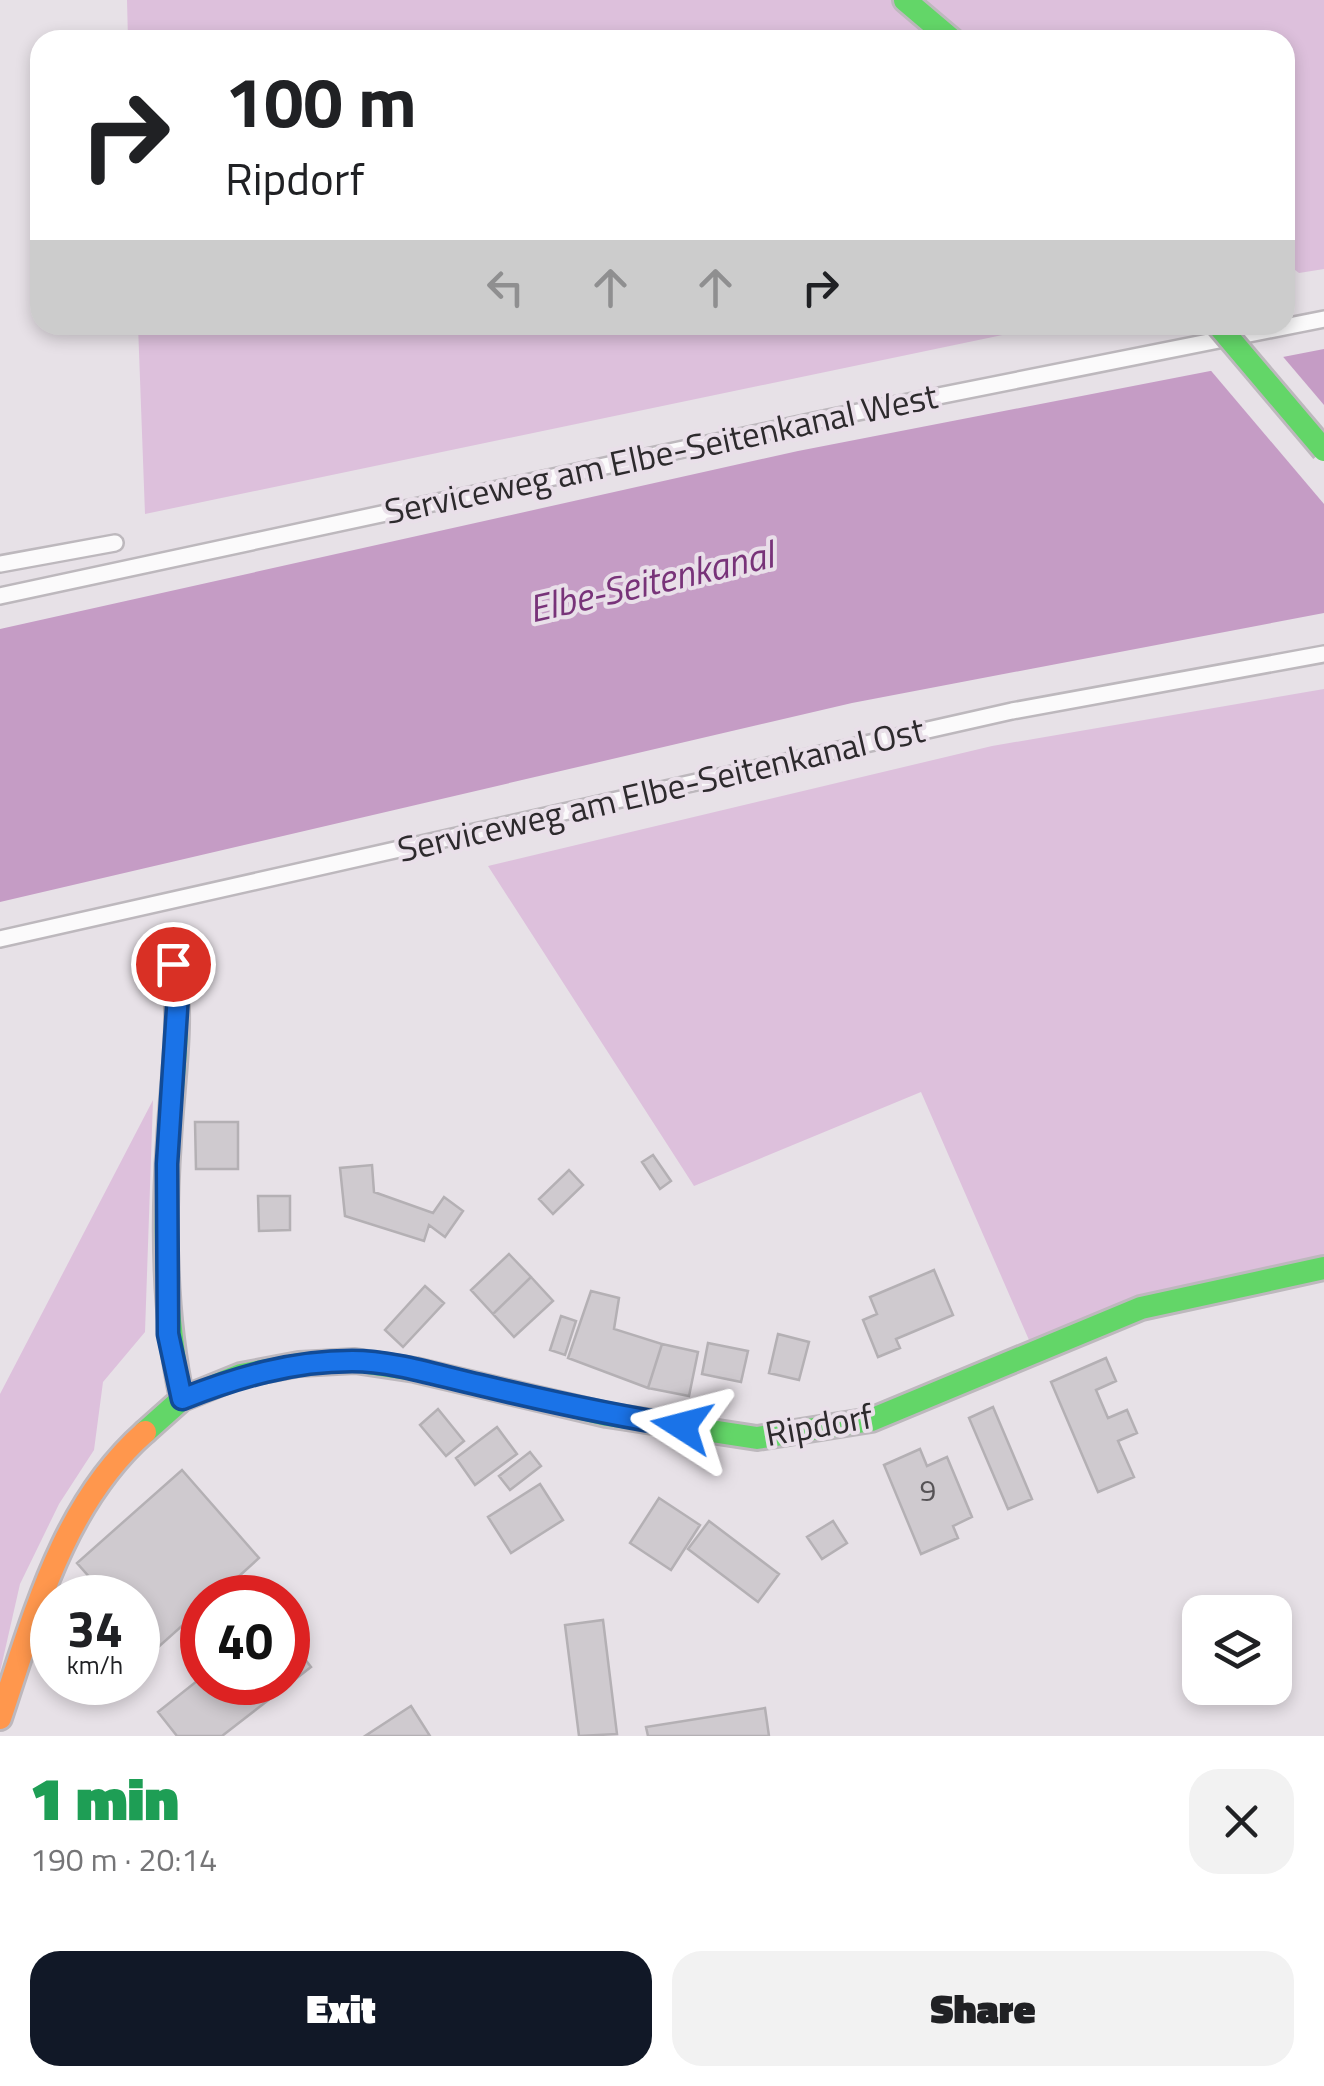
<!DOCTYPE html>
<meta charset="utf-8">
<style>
body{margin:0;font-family:"Titillium Web",sans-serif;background:#f2f2f2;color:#202124;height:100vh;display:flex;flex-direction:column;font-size:38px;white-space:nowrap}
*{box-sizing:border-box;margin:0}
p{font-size:32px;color:#757577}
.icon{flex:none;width:55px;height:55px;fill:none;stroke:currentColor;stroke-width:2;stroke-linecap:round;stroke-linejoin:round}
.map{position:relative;height:1736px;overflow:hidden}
.side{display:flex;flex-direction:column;background:#fff;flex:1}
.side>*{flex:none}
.banner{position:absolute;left:30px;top:30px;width:1265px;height:305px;border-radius:30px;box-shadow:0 5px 15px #0003;background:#fff;color:#202124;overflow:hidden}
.buttons{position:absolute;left:1182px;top:1595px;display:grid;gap:20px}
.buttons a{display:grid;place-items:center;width:110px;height:110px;border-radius:20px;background:#fff;box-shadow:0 5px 15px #0003;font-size:50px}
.speed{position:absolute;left:30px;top:1575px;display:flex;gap:20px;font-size:50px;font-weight:700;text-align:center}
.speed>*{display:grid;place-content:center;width:130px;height:130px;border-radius:50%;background:#fff;box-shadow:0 5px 15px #0003;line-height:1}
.speed small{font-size:25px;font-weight:400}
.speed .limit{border:15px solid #d22;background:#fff;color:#111}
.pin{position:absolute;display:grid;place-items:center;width:85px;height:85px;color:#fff;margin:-42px;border:5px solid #fff;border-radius:50%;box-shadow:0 2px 10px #0007}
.me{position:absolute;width:110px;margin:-55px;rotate:279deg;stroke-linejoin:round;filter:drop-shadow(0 0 8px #0008)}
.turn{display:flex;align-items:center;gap:35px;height:210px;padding:0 30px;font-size:45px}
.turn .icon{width:130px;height:130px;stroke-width:2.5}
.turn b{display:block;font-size:70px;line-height:85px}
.lanes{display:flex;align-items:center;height:95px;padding:0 30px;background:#0003;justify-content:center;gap:50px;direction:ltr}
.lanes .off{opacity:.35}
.round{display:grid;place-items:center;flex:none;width:105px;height:105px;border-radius:30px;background:#f2f2f2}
.headline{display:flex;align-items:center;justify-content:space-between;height:170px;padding:0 30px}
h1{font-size:60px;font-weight:800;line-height:75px;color:#1e9e55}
.cta{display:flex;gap:20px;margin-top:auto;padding:20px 30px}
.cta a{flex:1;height:115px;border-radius:30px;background:#111827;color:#fff;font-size:40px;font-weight:800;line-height:115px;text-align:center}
.cta a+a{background:#f2f2f2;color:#202124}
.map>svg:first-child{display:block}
.green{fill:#ddc0dc}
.water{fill:#c59cc5}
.pier{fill:#e7e1e7}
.building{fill:#cfcacf;stroke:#b4b0b4;stroke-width:2.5}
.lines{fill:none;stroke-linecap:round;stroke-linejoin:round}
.lane-casing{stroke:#bdb8bd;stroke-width:20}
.fast-casing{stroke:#bdb8bd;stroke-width:28}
.slow-casing{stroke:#bdb8bd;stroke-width:28}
.lane{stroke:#fbfafb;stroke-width:15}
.fast{stroke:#63d668;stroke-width:22}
.slow{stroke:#ff974d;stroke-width:22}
.fast-bridge-casing{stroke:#bdb8bd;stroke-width:28;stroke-linecap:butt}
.fast-bridge{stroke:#63d668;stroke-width:22}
.route-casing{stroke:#114b97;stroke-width:25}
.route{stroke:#1a73e8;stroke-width:18}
.labels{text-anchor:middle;stroke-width:8;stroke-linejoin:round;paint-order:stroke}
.number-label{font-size:30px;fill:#565356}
.street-label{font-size:35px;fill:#2d2a2d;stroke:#e9dfe9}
.water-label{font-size:38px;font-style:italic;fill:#783379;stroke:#e9dfe9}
</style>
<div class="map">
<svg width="1324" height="1736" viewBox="0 0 1324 1736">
<rect width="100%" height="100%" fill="#e7e1e7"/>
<path class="green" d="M127 0H1324V269L1299 273 1285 262V40H128Z
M138 325H1050L145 514Z
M1324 689V1260L1029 1340 921 1092 694 1186 488 866 992 746Z
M153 1100 145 1332 103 1382 94 1450 59 1504 20 1584 0 1672V1394Z"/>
<path class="water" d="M1324 349V613L852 703 0 902V629L798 451Z"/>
<path class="pier" d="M1279 352 1324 405V504L1207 366Z"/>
<path class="building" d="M195 1122H238V1169H196Z
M653 1155 671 1181 660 1189 642 1162Z
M372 1165 374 1192 433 1213 444 1197 463 1211 445 1237 429 1225 424 1241 345 1216 340 1168Z
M569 1170 583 1185 553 1214 539 1199Z
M258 1196H290V1230L259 1231Z
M509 1254 531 1277 493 1314 471 1290Z
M934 1270 953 1315 896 1339 900 1348 878 1357 863 1320 877 1314 870 1297Z
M531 1277 553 1301 514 1337 493 1314Z
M425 1286 444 1303 403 1347 385 1330Z
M591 1291 619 1298 614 1329 662 1344 648 1388 568 1358Z
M561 1316 576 1321 565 1355 550 1350Z
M778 1334 809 1342 799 1380 769 1373Z
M708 1343 748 1351 741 1382 702 1374Z
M662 1344 698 1352 689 1396 648 1388Z
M1106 1358 1116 1381 1096 1390 1108 1418 1127 1410 1137 1433 1118 1441 1134 1477 1098 1492 1051 1382Z
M993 1407 1032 1499 1008 1509 969 1418Z
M438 1409 464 1441 446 1456 420 1425Z
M497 1427 517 1454 475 1485 456 1458Z
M920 1449 927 1466 947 1457 972 1517 953 1526 958 1538 921 1554 884 1465Z
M530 1452 541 1466 510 1490 499 1476Z
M182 1470 259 1558 215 1598H202V1608L155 1650 138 1631V1598H108L77 1563Z
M540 1484 563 1520 511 1553 488 1517Z
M659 1498 700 1525 671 1570 630 1543Z
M709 1521 779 1574 758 1602 688 1549Z
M833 1521 847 1543 822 1559 807 1537Z
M603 1620 617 1734 579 1736 565 1625Z
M288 1637 311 1667 222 1736H177L158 1712 202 1677V1682H288Z
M411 1706 430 1736H365Z
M765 1708 769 1736H648L646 1727Z"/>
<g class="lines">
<defs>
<path id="lane" d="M0 564 115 543
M0 596 828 418 1324 319
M0 939 1012 711 1324 654"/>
<path id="fast" d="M905 0 952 40
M173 964C183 1021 172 1082 169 1140 163 1226 164 1315 182 1399
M145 1432 182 1399 241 1375 299 1364 355 1361 415 1370 607 1415 757 1438 871 1420 1141 1308 1324 1268"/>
<path id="slow" d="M0 1718C34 1617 62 1505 145 1432"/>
</defs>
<use href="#lane" class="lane-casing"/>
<use href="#fast" class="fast-casing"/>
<use href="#slow" class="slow-casing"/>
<use href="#lane" class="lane"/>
<use href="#fast" class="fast"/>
<use href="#slow" class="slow"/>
<defs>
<path id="fast-bridge" d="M1218 325 1324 450"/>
</defs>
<use href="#fast-bridge" class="fast-bridge-casing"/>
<use href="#fast-bridge" class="fast-bridge"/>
</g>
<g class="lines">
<defs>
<path id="route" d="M173 964 178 994 167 1164 168 1334 182 1399C238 1377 292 1361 352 1361 394 1361 439 1376 480 1385 547 1401 613 1416 682 1426"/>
</defs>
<use href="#route" class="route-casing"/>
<use href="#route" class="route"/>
</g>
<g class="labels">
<g class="number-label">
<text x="928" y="1501">9</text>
</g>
<g class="street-label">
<text transform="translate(661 454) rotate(-12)" y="12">Serviceweg am Elbe-Seitenkanal West</text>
<text transform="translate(661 790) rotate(-13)" y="12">Serviceweg am Elbe-Seitenkanal Ost</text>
<text transform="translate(819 1425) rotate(-10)" y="12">Ripdorf</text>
</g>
<g class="water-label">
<text transform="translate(651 582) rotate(-13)" y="13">Elbe-Seitenkanal</text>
</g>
</g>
</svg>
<div class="buttons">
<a><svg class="icon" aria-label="layers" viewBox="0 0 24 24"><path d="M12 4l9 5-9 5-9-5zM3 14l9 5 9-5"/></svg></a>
</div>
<div class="speed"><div>34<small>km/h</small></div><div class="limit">40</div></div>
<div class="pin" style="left:173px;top:964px;background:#d93025"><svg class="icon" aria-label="arrive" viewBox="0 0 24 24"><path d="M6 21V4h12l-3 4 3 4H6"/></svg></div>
<svg class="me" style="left:682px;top:1426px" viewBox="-20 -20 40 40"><path d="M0-17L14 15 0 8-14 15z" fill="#1a73e8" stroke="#fff" stroke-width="4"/></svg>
<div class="banner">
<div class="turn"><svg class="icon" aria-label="right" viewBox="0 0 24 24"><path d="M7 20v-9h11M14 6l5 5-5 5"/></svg><div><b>100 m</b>Ripdorf</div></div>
<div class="lanes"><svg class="icon off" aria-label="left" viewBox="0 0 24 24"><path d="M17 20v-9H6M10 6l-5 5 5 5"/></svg><svg class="icon off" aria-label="ahead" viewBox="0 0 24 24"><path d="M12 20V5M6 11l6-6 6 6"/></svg><svg class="icon off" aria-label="ahead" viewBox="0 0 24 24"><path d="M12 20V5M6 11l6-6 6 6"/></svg><svg class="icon" aria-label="right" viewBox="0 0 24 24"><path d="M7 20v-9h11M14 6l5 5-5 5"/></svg></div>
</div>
</div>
<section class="side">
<div class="headline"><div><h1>1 min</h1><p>190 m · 20:14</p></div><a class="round"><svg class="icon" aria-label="close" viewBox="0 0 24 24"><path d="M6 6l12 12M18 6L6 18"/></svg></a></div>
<div class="cta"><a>Exit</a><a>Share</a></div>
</section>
